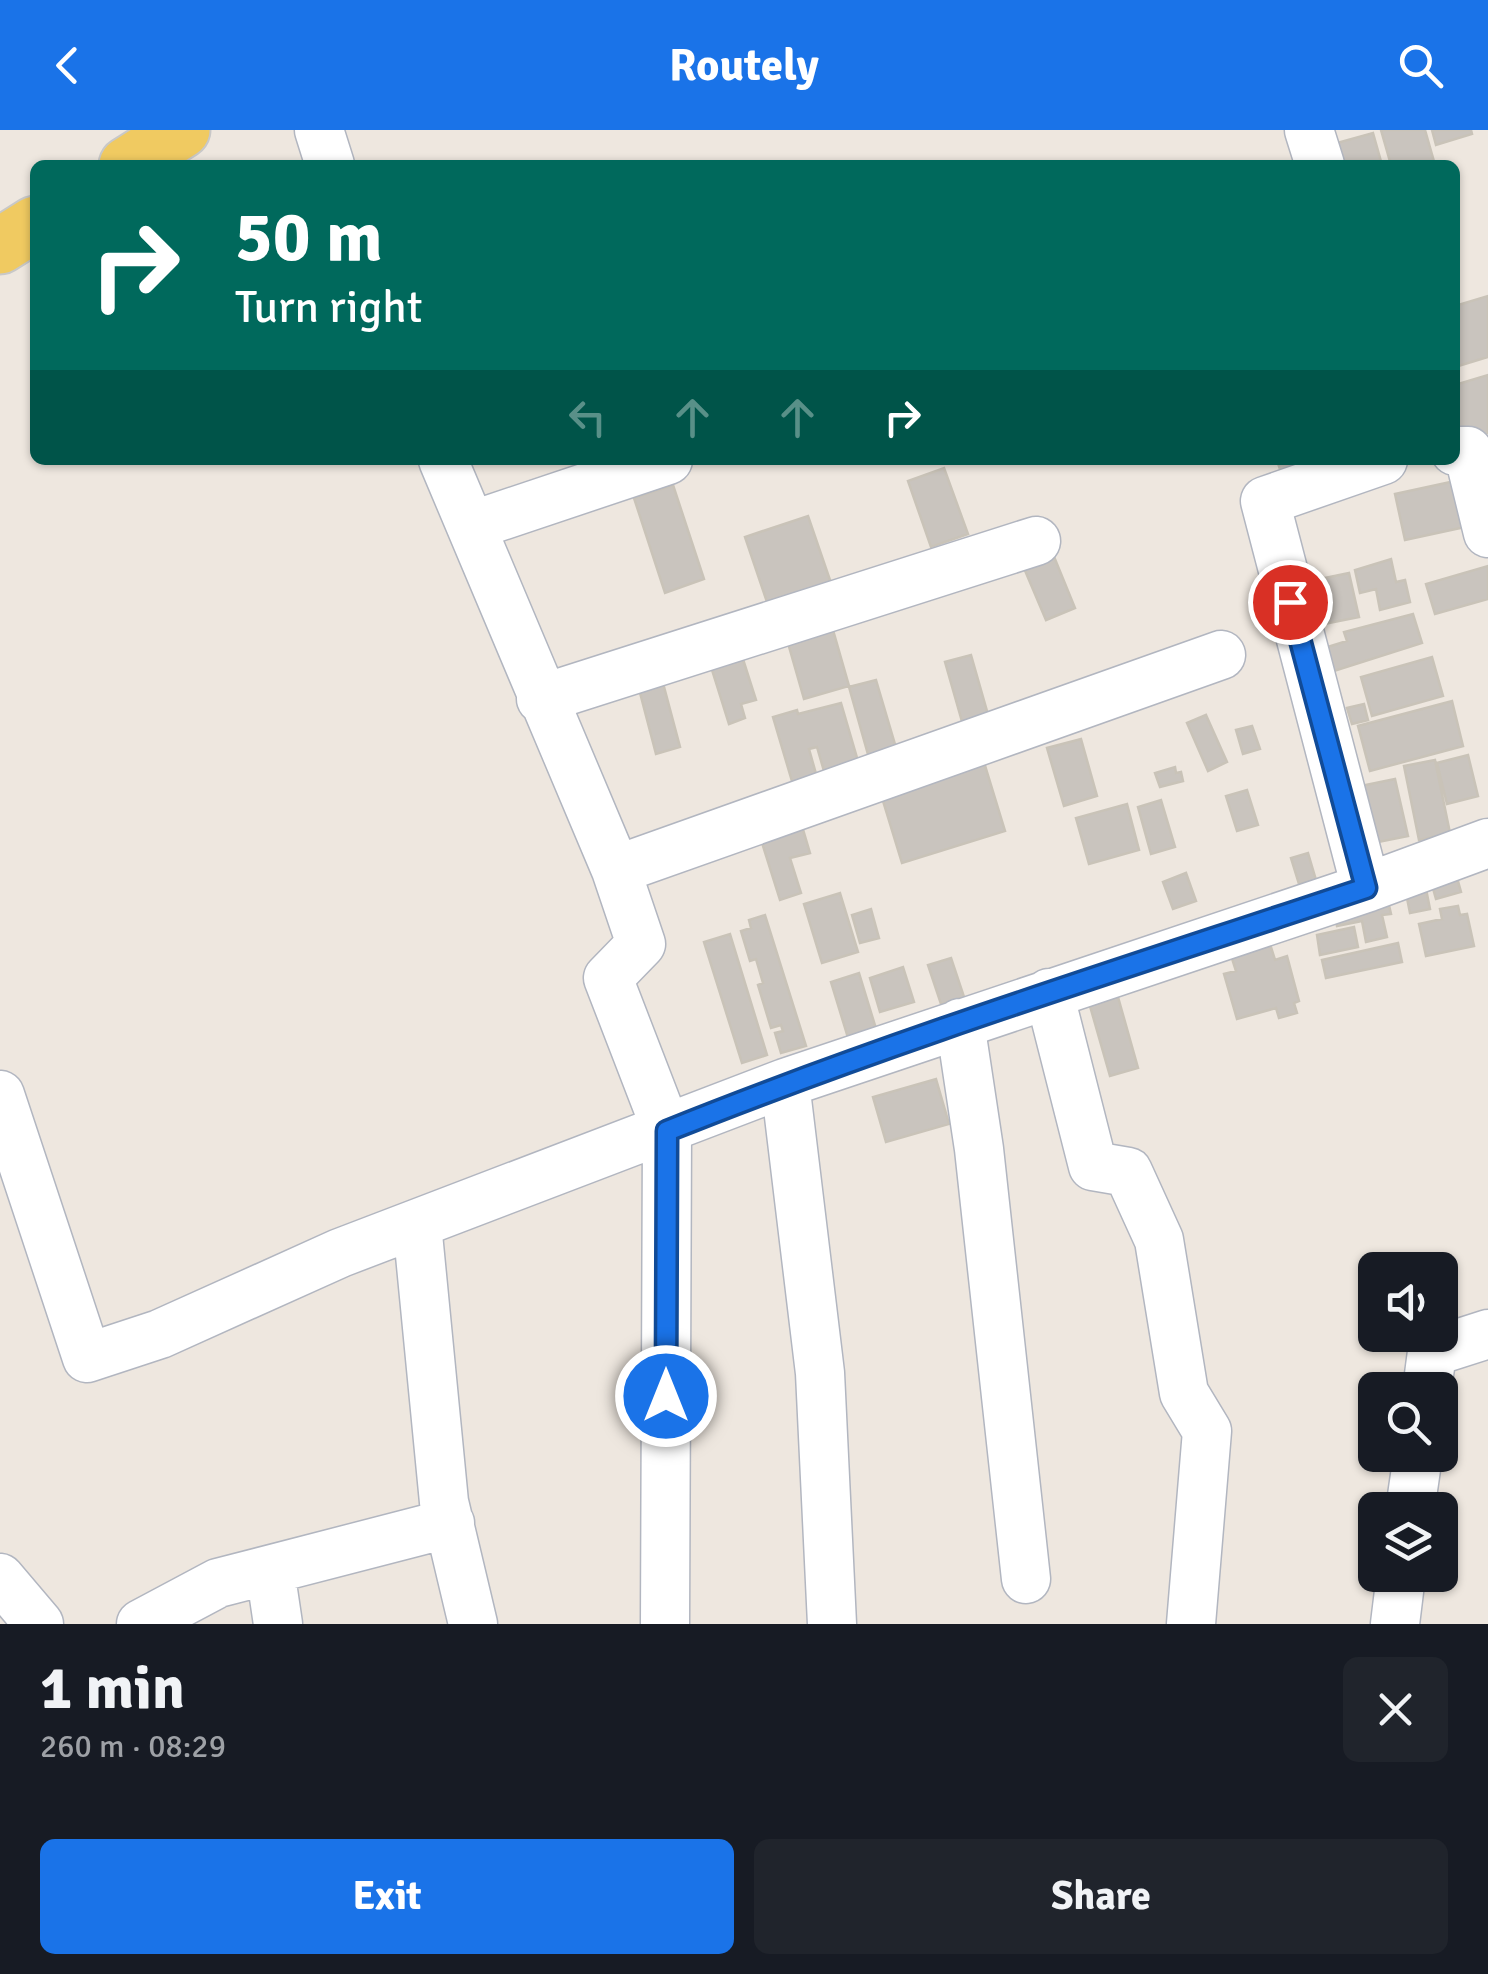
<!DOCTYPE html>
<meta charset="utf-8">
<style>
body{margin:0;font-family:Signika,sans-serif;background:#20242c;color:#f1f3f6;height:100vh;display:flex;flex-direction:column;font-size:38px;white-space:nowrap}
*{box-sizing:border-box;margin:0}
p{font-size:32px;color:#9ea1a6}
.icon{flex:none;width:55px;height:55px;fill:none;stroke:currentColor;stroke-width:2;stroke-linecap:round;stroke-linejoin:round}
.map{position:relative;height:1494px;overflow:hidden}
.panel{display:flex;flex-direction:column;background:#171b24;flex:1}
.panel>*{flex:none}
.top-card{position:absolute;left:30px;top:30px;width:1430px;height:305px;border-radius:15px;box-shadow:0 2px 8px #0004;background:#00695c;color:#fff;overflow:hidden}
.buttons{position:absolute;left:1358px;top:1122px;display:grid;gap:20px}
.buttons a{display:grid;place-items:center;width:100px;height:100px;border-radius:15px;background:#171b24;box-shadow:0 2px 8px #0004;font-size:50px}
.pin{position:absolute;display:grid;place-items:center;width:85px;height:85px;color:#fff;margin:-42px;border:5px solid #fff;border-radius:50%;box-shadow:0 2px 10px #0007}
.me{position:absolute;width:110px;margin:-55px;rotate:0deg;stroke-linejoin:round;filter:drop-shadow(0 0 8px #0008)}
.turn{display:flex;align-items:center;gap:35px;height:210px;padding:0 40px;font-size:45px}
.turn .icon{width:130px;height:130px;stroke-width:2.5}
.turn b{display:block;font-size:70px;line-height:85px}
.lanes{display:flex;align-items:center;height:95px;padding:0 40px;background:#0003;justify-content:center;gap:50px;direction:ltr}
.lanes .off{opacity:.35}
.round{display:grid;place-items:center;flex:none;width:105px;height:105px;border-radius:15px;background:#20242c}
.headline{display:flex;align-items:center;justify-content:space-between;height:170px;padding:0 40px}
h1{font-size:60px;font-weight:800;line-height:75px}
.action{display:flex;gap:20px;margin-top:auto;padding:20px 40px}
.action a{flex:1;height:115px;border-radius:15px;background:#1a73e8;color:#fff;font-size:40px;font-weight:800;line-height:115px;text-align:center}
.action a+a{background:#20242c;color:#f1f3f6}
header{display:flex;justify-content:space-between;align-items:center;height:130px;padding:0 40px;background:#1a73e8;color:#fff;font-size:45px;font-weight:800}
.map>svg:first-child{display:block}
.building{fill:#c9c4be;stroke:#c9c3b8;stroke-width:2.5}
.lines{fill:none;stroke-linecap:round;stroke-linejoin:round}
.minor-casing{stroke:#b2b6c0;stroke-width:51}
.major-casing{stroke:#c8c8c8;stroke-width:59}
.minor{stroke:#fff;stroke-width:48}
.major{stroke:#f0ca61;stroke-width:55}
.route-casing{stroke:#114b97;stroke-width:25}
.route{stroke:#1a73e8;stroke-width:18}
</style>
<header><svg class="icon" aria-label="back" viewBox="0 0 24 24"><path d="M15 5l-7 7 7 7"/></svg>Routely<svg class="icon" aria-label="search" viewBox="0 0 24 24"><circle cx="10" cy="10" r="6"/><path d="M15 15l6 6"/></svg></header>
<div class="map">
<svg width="1488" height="1494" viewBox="0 0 1488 1494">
<rect width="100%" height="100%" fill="#eee7df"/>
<path class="building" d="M1381 0H1425L1435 35H1391Z
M1432 0H1471L1472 4 1436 15Z
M1373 3 1382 35H1339L1333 14Z
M1488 166V227L1455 237V176Z
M1488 245V303L1455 313V255Z
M1277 330H1347L1283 349Z
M944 338 968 404 931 417 908 351Z
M1455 351 1465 397 1405 410 1395 364Z
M673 355 704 449 665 463 634 368Z
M808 386 831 453 768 475 745 407Z
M1048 412 1075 478 1046 490 1018 424Z
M1391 429 1396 452 1405 450 1410 472 1380 480 1376 459 1360 463 1355 440Z
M1488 436V469L1435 484 1426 454Z
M1349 443 1359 487 1324 494 1315 450Z
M1413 484 1422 513 1331 542 1324 518 1347 511 1344 502Z
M829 486 849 556 804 569 784 499Z
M741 523 756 570 741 574 745 588 729 594 708 527Z
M971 525 991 595 965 602 945 532Z
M1432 527 1443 566 1372 586 1361 547Z
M876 550 897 621 869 628 849 557Z
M663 553 680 617 656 624 639 559Z
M1452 571 1463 616 1370 641 1358 596Z
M841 573 860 638 826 648 817 617 809 619 818 651 794 658 773 587 797 580 798 584Z
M1364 574 1368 590 1352 594 1347 578Z
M1206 585 1227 632 1208 641 1187 593Z
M1252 596 1260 619 1243 624 1236 600Z
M1081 609 1097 666 1064 676 1047 618Z
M1468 625 1478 666 1447 674 1437 633Z
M983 629 1005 701 902 733 880 661Z
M1435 630 1450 703 1419 710 1404 636Z
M1175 637 1176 643 1181 642 1183 651 1160 657 1155 643Z
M1395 649 1408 706 1368 714 1356 657Z
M1247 660 1258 695 1237 701 1226 666Z
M1161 670 1175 717 1151 724 1138 677Z
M1127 674 1139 720 1089 734 1076 688Z
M802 696 810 723 790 728 801 763 780 770 758 700Z
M1308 723 1316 750 1299 754 1291 728Z
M1454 737 1461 762 1436 769 1429 744Z
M1186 743 1196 771 1173 779 1163 752Z
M1426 759 1430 779 1410 783 1406 763Z
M840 763 858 822 822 833 804 774Z
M1388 771 1391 784 1382 785 1387 807 1366 812 1362 791 1337 796 1334 782Z
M1458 776 1460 785 1467 784 1474 816 1426 826 1419 794 1442 789 1440 779Z
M871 779 879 808 860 813 852 785Z
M765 785 806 916 781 923 775 903 783 901 781 895 771 898 758 855 763 853 756 829 750 831 741 801 751 798 749 790Z
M1354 797 1358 817 1320 825 1317 805Z
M730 804 767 925 742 933 704 812Z
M1269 811 1275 830 1287 826 1299 871 1294 873 1297 883 1279 888 1276 878 1237 889 1224 844 1236 841 1230 822Z
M1398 813 1402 832 1326 848 1322 830Z
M951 828 964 867 941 874 928 835Z
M903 837 914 872 880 882 870 848Z
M859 843 877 902 849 911 831 852Z
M1118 867 1138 938 1110 946 1090 876Z
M936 949 949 994 886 1012 873 967Z"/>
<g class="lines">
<defs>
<path id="minor" d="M319 0 330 35
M1309 0 1320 35
M1455 321H1468L1488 403
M443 330 616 740 641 814 608 848 667 1001 665 1494
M471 396 668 330
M541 569 1036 411
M616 740 1221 525
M1366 758 1265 371 1383 330
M1049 863 1093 1036 1128 1042 1159 1110 1184 1263 1207 1301 1191 1494
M960 893 979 1019 1026 1449
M785 953 820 1243 832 1494
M0 965 87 1228 160 1204 340 1123 785 953 1366 758 1488 713
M417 1094 444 1372 473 1494
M1427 1260 1432 1222 1488 1204
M1410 1380 1418 1325
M270 1440 278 1494
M0 1448 39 1494
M141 1494 218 1453 450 1393
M1395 1494 1401 1445"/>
<path id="major" d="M127 35 182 0
M0 116 35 94"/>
</defs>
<use href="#minor" class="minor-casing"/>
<use href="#major" class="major-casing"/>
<use href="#minor" class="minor"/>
<use href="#major" class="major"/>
</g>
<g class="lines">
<defs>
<path id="route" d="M666 1266 667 1001C896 909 1132 836 1366 758L1290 472"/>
</defs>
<use href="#route" class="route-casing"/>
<use href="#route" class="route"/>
</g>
</svg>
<div class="buttons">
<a><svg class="icon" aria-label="sound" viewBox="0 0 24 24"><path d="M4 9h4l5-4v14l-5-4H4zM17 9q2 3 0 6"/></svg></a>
<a><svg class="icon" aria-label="search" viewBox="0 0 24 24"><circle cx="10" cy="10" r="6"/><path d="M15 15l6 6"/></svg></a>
<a><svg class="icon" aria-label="layers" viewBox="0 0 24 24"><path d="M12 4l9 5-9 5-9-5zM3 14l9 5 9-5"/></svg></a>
</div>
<div class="pin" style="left:1290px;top:472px;background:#d93025"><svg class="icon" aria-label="arrive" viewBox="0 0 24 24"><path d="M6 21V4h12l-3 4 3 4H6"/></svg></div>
<svg class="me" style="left:666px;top:1266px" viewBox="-20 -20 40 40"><circle r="17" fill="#1a73e8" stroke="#fff" stroke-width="3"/><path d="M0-11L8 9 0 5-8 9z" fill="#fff"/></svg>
<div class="top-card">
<div class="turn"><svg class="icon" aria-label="right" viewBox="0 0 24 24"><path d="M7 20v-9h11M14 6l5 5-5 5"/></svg><div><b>50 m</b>Turn right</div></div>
<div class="lanes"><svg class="icon off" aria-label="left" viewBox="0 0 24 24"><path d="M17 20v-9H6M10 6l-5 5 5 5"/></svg><svg class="icon off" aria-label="ahead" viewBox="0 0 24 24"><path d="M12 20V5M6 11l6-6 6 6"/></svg><svg class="icon off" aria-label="ahead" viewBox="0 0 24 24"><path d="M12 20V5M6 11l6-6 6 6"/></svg><svg class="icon" aria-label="right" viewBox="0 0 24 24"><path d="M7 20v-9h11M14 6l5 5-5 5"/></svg></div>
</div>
</div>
<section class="panel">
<div class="headline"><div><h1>1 min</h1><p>260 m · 08:29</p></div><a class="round"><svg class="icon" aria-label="close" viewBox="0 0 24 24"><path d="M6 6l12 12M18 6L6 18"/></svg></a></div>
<div class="action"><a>Exit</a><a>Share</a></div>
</section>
